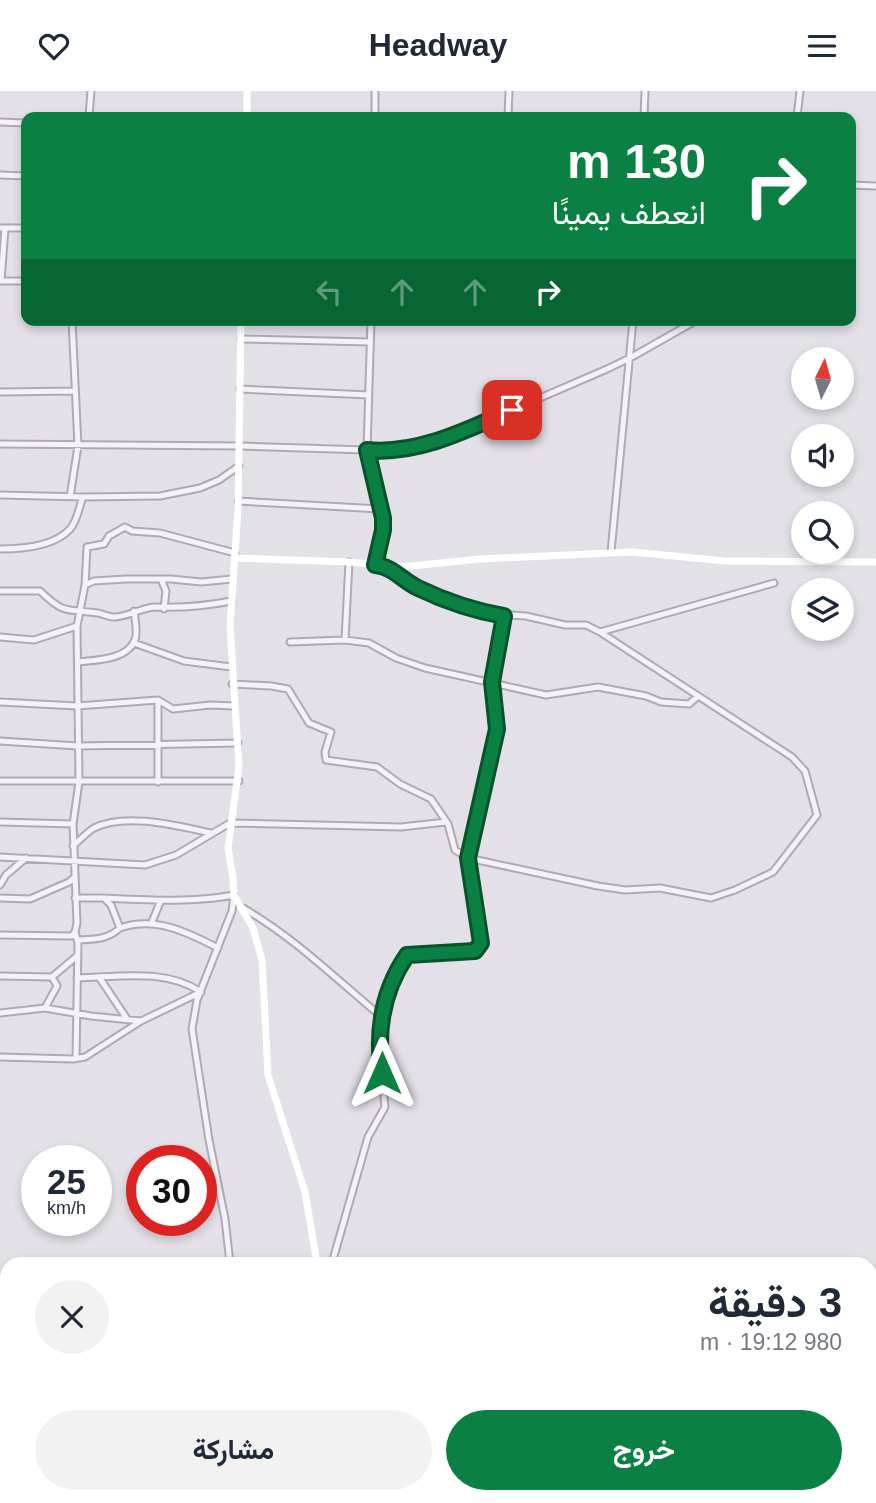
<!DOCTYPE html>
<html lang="ar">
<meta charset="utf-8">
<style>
body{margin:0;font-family:Helvetica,Vazirmatn,sans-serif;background:#f2f2f3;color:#1f2937;direction:rtl;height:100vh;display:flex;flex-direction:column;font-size:26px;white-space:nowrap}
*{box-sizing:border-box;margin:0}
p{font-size:23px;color:#747a83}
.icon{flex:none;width:38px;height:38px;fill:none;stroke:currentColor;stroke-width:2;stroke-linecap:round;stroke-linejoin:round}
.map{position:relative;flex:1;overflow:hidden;direction:ltr}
.sheet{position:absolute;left:0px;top:1166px;width:877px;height:247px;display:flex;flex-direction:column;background:#fff;border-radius:21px 21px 0 0;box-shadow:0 4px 10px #0003;direction:rtl}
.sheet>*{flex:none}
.hud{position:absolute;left:21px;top:21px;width:835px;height:214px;border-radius:14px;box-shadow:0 4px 10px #0003;direction:rtl;background:#0b8043;color:#fff;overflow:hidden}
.needle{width:46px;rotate:5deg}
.tools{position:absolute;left:791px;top:256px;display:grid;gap:14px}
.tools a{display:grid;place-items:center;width:63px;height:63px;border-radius:50%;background:#fff;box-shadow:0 4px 10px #0003;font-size:35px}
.speed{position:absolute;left:21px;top:1054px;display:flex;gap:14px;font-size:35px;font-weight:700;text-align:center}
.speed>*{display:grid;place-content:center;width:91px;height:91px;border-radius:50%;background:#fff;box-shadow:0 4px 10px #0003;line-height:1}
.speed small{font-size:18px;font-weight:400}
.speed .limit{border:10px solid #d22;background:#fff;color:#111}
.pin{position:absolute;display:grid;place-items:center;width:60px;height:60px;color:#fff;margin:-30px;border-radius:14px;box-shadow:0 4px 10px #0006}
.me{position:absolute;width:77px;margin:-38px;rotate:0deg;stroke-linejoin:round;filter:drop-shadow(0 0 5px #0008)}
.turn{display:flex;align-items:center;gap:24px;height:147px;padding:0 35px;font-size:32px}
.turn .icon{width:91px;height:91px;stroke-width:2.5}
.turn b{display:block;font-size:49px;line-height:60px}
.lanes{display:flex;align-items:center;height:66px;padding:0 35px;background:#0003;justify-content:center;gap:35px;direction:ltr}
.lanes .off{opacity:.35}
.round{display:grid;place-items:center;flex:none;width:74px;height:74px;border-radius:37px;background:#f2f2f3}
.overview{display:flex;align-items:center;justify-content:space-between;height:119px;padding:0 35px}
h1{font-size:42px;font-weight:700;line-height:52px}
.cta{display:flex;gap:14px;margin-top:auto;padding:14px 35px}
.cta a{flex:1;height:80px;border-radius:42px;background:#0b8043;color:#fff;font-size:28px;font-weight:700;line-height:80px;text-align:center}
.cta a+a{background:#f2f2f3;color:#1f2937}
header{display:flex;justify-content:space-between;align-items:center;height:91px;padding:0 35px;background:#fff;font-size:32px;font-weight:700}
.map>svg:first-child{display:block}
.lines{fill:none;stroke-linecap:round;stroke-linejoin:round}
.minor-casing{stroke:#afa9b5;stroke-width:9}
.minor{stroke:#f4f2f7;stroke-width:5}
.secondary{stroke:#fff;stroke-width:7}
.route-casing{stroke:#07532c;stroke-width:18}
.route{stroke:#0b8043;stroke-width:12}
</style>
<header><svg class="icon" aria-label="menu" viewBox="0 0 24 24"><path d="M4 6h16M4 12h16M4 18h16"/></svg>Headway<svg class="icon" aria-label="heart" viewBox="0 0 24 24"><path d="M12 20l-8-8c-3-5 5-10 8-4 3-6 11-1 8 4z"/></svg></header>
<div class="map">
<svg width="876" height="1412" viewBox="0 0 876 1412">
<rect width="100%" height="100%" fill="#e4e0e8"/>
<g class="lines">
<defs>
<path id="minor" d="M375 0V26
M89 26 91 0
M508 26 509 0
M644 26 645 0
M797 26 800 0
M0 31 26 32
M0 84 26 85
M850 94 876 95
M0 137H26
M0 190H26
M1 190 5 137
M371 229 367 359 383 427V439L375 473
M241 248 370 251
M240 298 369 304
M0 301 75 300
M0 353 240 355 398 360 489 329 607 278 630 267 697 229
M0 404 83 406 160 405 200 397 219 389 239 375
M70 406 78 355 72 229
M238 410 380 418
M0 458C22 458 54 456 70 438 77 431 79 416 83 406
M611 461 633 229
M385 474 410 493 456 512 494 523 526 525 565 534H586L600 541 774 492
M161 488 166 500 164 518
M85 494 94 490 126 488H171L201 491 232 488
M0 500H40C66 525 66 517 98 522 103 523 109 526 114 526 128 526 142 516 156 516 181 517 206 515 231 510
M0 546 34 549 77 535
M345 549 369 552 396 567 425 577 546 604 598 596 646 605 661 611 689 613 697 606
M290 551 345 549 349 471
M134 552 184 570 231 576
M78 571C96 569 127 569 135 549 138 541 135 529 134 520
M232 593 271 595 288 598 309 632 331 641 325 661 326 669 377 676 400 693 431 708 448 733 455 759 468 767 598 795 625 799 660 797 711 807 735 799 773 781 817 724 805 680 792 666 600 541
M158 609V691
M0 611 77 615 158 609 173 618 210 614 234 615
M0 650 78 655 238 652
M0 690H239
M0 731 73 733
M73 755C80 749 86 742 94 737 125 721 178 735 211 742
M0 766 145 774 176 764 230 732 401 736 446 731
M0 794 6 784 26 767
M0 807 30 808 69 791 75 786
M75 807H104L111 814 120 837C155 825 187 841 218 857
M104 807C147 809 191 812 234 804L232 820 197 909 192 938 209 1049 225 1128 230 1172
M243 817C295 847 337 889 383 927
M152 831 161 809
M75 841 78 852 76 967
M0 844 72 845 75 841 77 832 73 733 79 691 77 535 85 494 87 456 104 453 109 445 125 436 132 440 160 442 235 462
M77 849C94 848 107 849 120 837
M0 885 52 886 77 865
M99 886 127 928
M77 887C118 886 165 877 201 901
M45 917 91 925 141 930 201 901
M0 922 45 917 57 895 52 886
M0 966 73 968 85 966 141 930
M332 1172 368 1046 385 1016 380 967 385 909 391 889 407 864 475 860 481 852 468 767 497 638 492 591 504 525"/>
</defs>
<use href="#minor" class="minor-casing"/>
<use href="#minor" class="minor"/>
<path class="secondary" d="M247 26V0
M241 229 238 419 230 535 239 675 228 757 233 787 234 804 253 837 262 869 268 984 305 1101 317 1172
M234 467 349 471 402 476 479 468 632 461 725 470 876 471"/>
</g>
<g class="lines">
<defs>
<path id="route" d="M382 982C376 940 383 899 407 864L475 860 481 852 468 767 497 638 492 591 504 525C475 520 445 510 418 497 403 490 392 475 375 474L383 439V427L367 359C417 364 467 339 512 319"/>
</defs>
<use href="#route" class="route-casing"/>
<use href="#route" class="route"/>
</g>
</svg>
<div class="tools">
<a><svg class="needle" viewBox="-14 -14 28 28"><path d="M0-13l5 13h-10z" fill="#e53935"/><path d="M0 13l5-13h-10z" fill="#747a83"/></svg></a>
<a><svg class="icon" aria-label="sound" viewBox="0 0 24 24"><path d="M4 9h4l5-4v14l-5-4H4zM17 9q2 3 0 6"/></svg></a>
<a><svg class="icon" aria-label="search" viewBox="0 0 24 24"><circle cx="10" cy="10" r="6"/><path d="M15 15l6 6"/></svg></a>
<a><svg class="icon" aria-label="layers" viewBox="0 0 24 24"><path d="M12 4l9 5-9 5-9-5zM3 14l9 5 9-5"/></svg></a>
</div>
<div class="speed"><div>25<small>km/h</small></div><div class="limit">30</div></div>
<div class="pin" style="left:512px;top:319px;background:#d93025"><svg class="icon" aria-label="arrive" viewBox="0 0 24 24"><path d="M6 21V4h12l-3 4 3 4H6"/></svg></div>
<svg class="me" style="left:382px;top:982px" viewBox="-20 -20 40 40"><path d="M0-17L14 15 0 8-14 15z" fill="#0b8043" stroke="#fff" stroke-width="4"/></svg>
<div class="hud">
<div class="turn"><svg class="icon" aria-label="right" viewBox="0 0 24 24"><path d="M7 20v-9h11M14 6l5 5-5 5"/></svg><div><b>130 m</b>انعطف يمينًا</div></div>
<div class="lanes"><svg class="icon off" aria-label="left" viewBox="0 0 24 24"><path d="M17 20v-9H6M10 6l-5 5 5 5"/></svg><svg class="icon off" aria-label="ahead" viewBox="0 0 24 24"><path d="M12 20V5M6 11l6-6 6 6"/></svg><svg class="icon off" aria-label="ahead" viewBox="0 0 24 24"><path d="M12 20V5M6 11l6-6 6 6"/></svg><svg class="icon" aria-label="right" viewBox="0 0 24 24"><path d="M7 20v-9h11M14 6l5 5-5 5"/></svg></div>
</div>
<section class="sheet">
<div class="overview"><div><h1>3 دقيقة</h1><p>980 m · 19:12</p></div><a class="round"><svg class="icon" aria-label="close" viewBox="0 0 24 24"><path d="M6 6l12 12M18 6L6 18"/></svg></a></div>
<div class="cta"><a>خروج</a><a>مشاركة</a></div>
</section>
</div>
